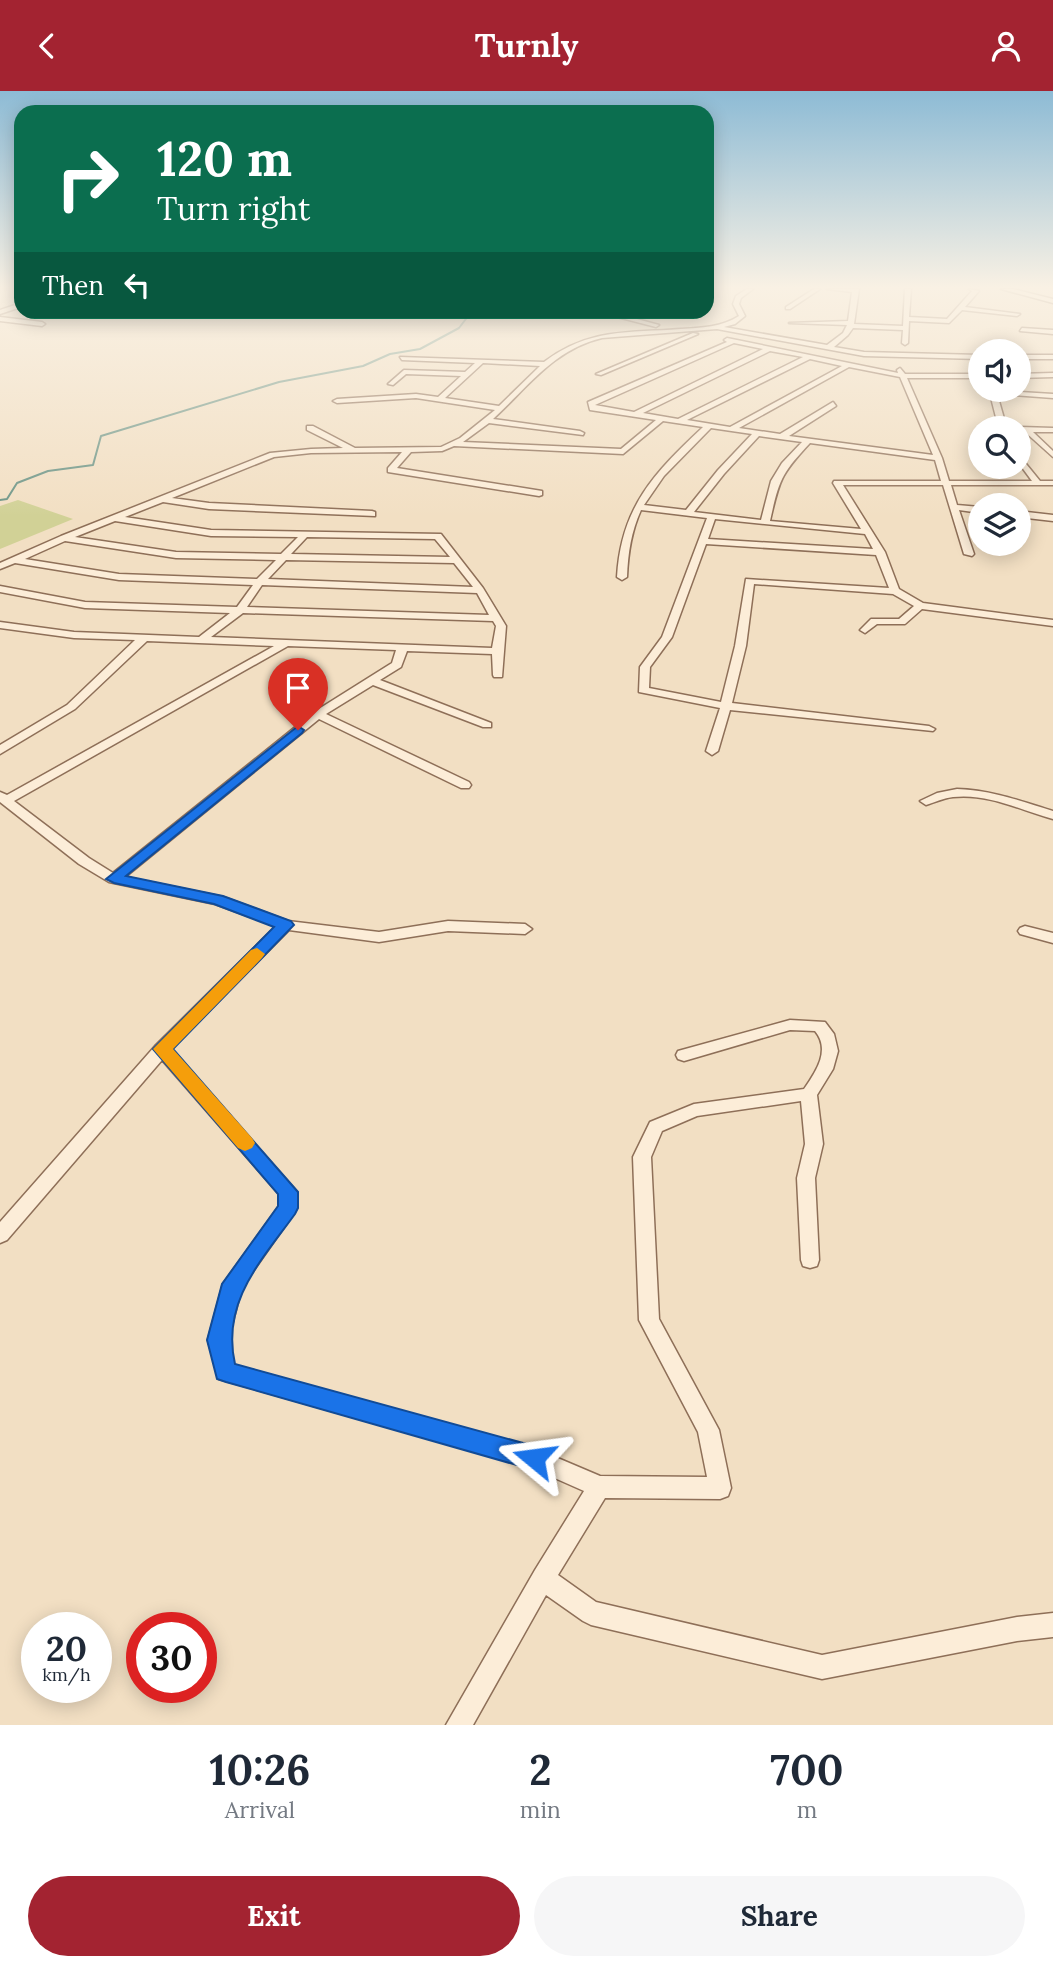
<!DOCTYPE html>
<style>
body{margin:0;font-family:Lora,serif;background:#f6f6f7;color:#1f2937;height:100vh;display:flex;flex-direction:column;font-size:26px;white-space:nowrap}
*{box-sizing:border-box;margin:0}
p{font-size:23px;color:#747a83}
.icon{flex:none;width:38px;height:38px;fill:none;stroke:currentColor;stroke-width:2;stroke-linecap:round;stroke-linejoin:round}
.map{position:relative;height:1634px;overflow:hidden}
.drawer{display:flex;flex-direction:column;background:#fff;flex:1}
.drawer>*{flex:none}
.banner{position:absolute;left:14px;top:14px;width:700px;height:214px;border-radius:21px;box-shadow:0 4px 18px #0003;background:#0b6e4f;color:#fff;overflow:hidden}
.fabs{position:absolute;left:968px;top:248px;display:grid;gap:14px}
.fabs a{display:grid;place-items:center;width:63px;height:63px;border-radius:50%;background:#fff;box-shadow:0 4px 18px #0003;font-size:35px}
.speed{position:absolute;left:21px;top:1521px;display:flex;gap:14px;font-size:35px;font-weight:700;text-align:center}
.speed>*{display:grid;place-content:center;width:91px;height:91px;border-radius:50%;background:#fff;box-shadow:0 4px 18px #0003;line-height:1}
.speed small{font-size:18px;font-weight:400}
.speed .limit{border:10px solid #d22;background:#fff;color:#111}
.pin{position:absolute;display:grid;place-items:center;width:60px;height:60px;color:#fff;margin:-72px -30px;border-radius:50% 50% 50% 0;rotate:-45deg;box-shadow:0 0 7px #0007}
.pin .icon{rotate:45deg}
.me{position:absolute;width:77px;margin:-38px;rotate:286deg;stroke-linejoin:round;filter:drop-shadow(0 0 5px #0008)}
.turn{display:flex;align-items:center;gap:24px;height:147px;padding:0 28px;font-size:32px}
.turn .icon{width:91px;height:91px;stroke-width:2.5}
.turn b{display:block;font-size:49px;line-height:60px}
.then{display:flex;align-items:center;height:66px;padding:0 28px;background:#0003;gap:14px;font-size:26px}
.eta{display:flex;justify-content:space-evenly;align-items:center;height:119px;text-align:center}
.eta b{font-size:42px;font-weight:700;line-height:49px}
.cta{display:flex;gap:14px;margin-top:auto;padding:14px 28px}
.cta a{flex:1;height:80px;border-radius:42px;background:#a32331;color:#fff;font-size:28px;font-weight:700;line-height:80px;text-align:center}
.cta a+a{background:#f6f6f7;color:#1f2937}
header{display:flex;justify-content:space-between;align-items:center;height:91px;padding:0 28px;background:#a32331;color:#fff;font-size:32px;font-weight:700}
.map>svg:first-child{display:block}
.green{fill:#d1d196}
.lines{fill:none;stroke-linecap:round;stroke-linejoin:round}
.stream{stroke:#6b9486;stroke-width:2}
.minor-casing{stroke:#8e6f58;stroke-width:3}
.secondary-casing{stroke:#70503b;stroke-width:3}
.minor{fill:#fcedd8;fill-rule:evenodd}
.secondary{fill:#fcedd8;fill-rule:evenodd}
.route{fill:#1a73e8;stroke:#114b97;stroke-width:2}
.slow{fill:#f59e0b}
</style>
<header><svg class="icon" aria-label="back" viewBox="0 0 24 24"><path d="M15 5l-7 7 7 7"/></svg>Turnly<svg class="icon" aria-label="person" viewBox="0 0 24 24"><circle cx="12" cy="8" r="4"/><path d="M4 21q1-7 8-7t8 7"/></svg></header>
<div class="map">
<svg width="1053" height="1634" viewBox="0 0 1053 1634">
<rect width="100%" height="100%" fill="#f2dfc3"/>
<path class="green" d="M18 409 73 428 0 458V415Z"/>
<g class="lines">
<path class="stream" d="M0 409 7 408 17 392 48 380 93 374 101 345 279 291 363 275 390 263 420 258 459 237 472 220"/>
<defs>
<path id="minor" d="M747 198H753L741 207 739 213 745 225 735 233 724 236 827 254 843 242 847 234 789 232 848 230 852 201 827 198H859L854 233 903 235 905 198H911L909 226 947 228 972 200 969 198 979 200 965 216 1020 223 1017 225 962 219 949 232 909 230 908 252 905 254 902 252 903 239 853 237 848 244 834 256 864 261 980 264V268L864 265 717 238 602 247C554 258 527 297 493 328L580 340 584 342 583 344 489 332 463 351 621 358 656 329 590 319 588 311 727 251 724 249 727 247 898 282 897 279 900 277 905 283H980V287H907L942 367 949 390H1032L1018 371V363L1040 390H1053V394H951L957 414 980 416V422L959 419 974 463 972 465 964 463 943 394H843L885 461 899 498 923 512 1053 529V535L922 518 905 533H877L865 542 860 539 871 528H899L914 515 893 503 754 493 746 555 732 612 929 635 935 638 933 640 730 619 718 660 712 664 706 660 720 617 639 601 640 576 662 546 707 427 641 419C631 441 628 462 627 486L622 489 617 486C621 416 654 382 703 336L663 330 623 363 454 355 442 360 411 361 397 377 542 400V404L539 405 388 381V377L402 361 311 362 274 366 172 407 209 412 372 420 375 421V425L209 418 163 411 125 426 211 439 441 443 483 497 506 535 502 586H494L493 584 492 563 407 560 401 576 380 589 491 632V636H483L373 594 326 623 469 691 471 694 469 697H461L319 628 125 786 223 806 288 830 379 841 448 830 525 833 532 838 525 843 448 840 379 851 289 839 171 958 297 1101V1117L294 1122 242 1196 228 1249 234 1274 534 1357 600 1385 707 1386 698 1341 639 1229 633 1066 650 1031 694 1013 804 998C816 981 831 959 815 940L790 939 684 970 678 968 676 964 678 960 790 929 825 931 834 943 838 960 833 978 817 1004 823 1053 815 1087 819 1169 817 1175 810 1177 803 1175 801 1169 797 1087 805 1053 801 1010 697 1025 662 1040 651 1066 659 1228 719 1339 731 1397 728 1405 720 1408 605 1407 558 1484 596 1511 822 1564 1017 1526 1053 1522V1546L1017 1550 822 1588 591 1534 583 1530 546 1504 473 1634H446L535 1479 584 1400 532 1377 219 1288 208 1249 223 1193 279 1115V1103L162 969 7 1149 0 1152V1131L156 954 276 835 215 813 109 791 79 773 0 711V701L7 704 274 555 147 550 75 618 0 663V654L67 614 135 549 74 547 0 537V531L74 541 199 546 230 522 85 517 0 501V495L85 511 237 516 253 494 119 489 15 472 0 478V472L61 445 270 362 311 358 343 357 307 339V335H313L355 357 441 356 460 347 495 319 416 307 337 312 333 310 337 308 416 303 438 306 461 285 406 283 393 294 388 293 404 279 465 281 475 272 402 269 400 266 544 271C589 237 628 242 681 238 701 237 722 236 739 225L733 213 736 205ZM734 252 763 258 634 321 595 314ZM770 260 803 266 678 328 643 322ZM810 268 842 275 730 336 687 329ZM483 272 540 275 499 315 445 307ZM849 276 900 286 933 364 789 345 836 315 833 311 780 343 739 337ZM711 337 752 343 718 379 686 419 644 414 664 385ZM759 345 802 351 782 372 771 390 761 429 694 421 724 383ZM810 352 935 369 941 390H834L833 392 861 438 770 430C779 389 781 383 810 352ZM715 428 865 443 873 458 708 448ZM115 430 211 445 298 446 281 463 176 461 75 446ZM307 446 435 448 450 466 291 463ZM65 450 176 467 276 469 257 488 119 483 25 468ZM706 453 876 464 889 497 746 488 735 555 721 611 649 597 650 576 672 546ZM286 469 454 472 473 496 268 488ZM262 494 477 502 489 524 247 516ZM243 522 493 530 496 535 492 557 211 546ZM288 555 396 559 392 572 314 621 113 782 89 767 14 710Z
M814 198H820L790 218H786V216Z
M21 212V216L0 223V219Z
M594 220H607L659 234 656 236Z
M0 226 42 231 45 233 42 235 0 230Z
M1022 237 1053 239V243L1020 240Z
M693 242 698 243 601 284 596 283Z
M1018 264H1053V268H1018Z
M1053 282V286L1018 287V283Z
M989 299 1053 303V307L997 303 1007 338H999Z
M1020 336 1053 337V341H1033L1053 360V366L1024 340H1020Z
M1018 420 1053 424V430L1018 426Z
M957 698C991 699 1021 710 1053 720V728C1020 719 988 702 953 706 944 707 935 711 926 714L920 710 937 702Z
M1025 835 1053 842V852L1020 843 1018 840 1020 837Z"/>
<path id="secondary" d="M1001 198H1013L1053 208V212Z"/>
</defs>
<use href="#minor" class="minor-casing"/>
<use href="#secondary" class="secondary-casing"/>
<use href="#minor" class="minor"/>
<use href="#secondary" class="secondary"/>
</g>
<linearGradient id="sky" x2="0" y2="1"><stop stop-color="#8dbbd5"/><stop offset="0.46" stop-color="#f9f1e4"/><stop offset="1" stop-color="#f9f1e4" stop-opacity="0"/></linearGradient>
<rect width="1053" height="426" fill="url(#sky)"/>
<path class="route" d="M298 635 304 639 302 642 126 785 223 805 291 830 294 834 173 958 298 1101V1117L295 1123C261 1170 221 1211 235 1273L534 1355 542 1359 546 1367 542 1375 534 1379 226 1291 217 1288 207 1249 222 1193 278 1115V1103L153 958 274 836 214 813 114 792 106 788Z"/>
<path class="slow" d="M257 857 265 863 262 867 173 958 252 1047 255 1052 252 1057 245 1060 238 1057 153 958 251 859Z"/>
</svg>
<div class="fabs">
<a><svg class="icon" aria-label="sound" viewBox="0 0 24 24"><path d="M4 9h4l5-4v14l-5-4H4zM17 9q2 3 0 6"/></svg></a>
<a><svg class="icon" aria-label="search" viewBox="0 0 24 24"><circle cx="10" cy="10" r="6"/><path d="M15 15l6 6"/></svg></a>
<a><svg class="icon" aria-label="layers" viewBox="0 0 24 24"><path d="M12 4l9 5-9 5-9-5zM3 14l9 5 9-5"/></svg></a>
</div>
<div class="speed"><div>20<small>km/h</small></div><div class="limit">30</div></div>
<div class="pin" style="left:298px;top:639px;background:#d93025"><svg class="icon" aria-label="arrive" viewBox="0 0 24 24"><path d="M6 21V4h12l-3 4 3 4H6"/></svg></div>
<svg class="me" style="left:534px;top:1367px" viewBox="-20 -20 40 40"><path d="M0-17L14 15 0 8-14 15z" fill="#1a73e8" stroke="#fff" stroke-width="4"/></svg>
<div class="banner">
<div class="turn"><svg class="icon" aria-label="right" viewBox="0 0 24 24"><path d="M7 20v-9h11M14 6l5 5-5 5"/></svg><div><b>120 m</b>Turn right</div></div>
<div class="then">Then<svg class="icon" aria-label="left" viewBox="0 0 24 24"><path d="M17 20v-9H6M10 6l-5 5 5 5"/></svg></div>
</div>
</div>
<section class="drawer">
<div class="eta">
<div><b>10:26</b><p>Arrival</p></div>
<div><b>2</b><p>min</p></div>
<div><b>700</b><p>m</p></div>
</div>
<div class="cta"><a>Exit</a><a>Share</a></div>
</section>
